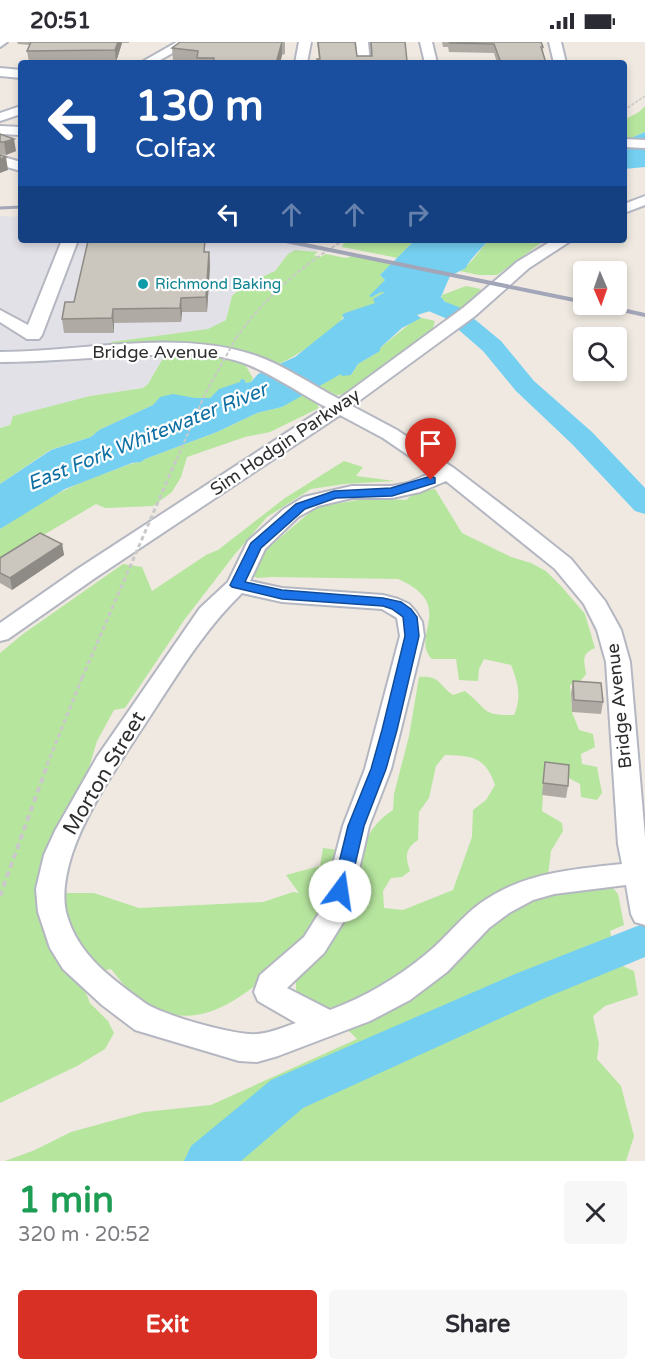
<!DOCTYPE html>
<meta charset="utf-8">
<style>
body{margin:0;font-family:"Varela Round",sans-serif;background:#f7f7f7;color:#2b2b33;height:100vh;display:flex;flex-direction:column;font-size:22px;white-space:nowrap}
*{box-sizing:border-box;margin:0}
p{font-size:20px;color:#7c7c81}
.icon{flex:none;width:33px;height:33px;fill:none;stroke:currentColor;stroke-width:2;stroke-linecap:round;stroke-linejoin:round}
.map{position:relative;height:1119px;overflow:hidden}
.sheet{display:flex;flex-direction:column;background:#fff;flex:1}
.sheet>*{flex:none}
.banner{position:absolute;left:18px;top:18px;width:609px;height:183px;border-radius:6px;box-shadow:0 3px 9px #0003;background:#1a4fa0;color:#fff;overflow:hidden}
.needle{width:39px;rotate:178deg}
.controls{position:absolute;left:573px;top:219px;display:grid;gap:12px}
.controls a{display:grid;place-items:center;width:54px;height:54px;border-radius:6px;background:#fff;box-shadow:0 3px 9px #0003;font-size:30px}
.pin{position:absolute;display:grid;place-items:center;width:51px;height:51px;color:#fff;margin:-62px -26px;border-radius:50% 50% 50% 0;rotate:-45deg;box-shadow:0 0 6px #0007}
.pin .icon{rotate:45deg}
.me{position:absolute;width:66px;margin:-33px;rotate:14deg;stroke-linejoin:round;filter:drop-shadow(0 0 4px #0008)}
.turn{display:flex;align-items:center;gap:21px;height:126px;padding:0 18px;font-size:27px}
.turn .icon{width:78px;height:78px;stroke-width:2.5}
.turn b{display:block;font-size:42px;line-height:51px}
.lanes{display:flex;align-items:center;height:57px;padding:0 18px;background:#0003;justify-content:center;gap:30px;direction:ltr}
.lanes .off{opacity:.35}
.round{display:grid;place-items:center;flex:none;width:63px;height:63px;border-radius:6px;background:#f7f7f7}
.head{display:flex;align-items:center;justify-content:space-between;height:102px;padding:0 18px}
h1{font-size:36px;font-weight:800;line-height:45px;color:#1e9e55}
.cta{display:flex;gap:12px;margin-top:auto;padding:12px 18px}
.cta a{flex:1;height:69px;border-radius:6px;background:#d93025;color:#fff;font-size:24px;font-weight:800;line-height:69px;text-align:center}
.cta a+a{background:#f7f7f7;color:#2b2b33}
.status{display:flex;justify-content:space-between;align-items:center;height:42px;padding:0 30px;background:#fff;direction:ltr}
.status svg{height:16px;fill:currentColor}
.map>svg:first-child{display:block}
.industrial{fill:#e3e1e8}
.green{fill:#b6e59e;fill-rule:evenodd}
.water{fill:#75cff0}
.lines{fill:none;stroke-linecap:round;stroke-linejoin:round}
.river{fill:#75cff0;fill-rule:evenodd}
.minor-casing{stroke:#b4b7c1;stroke-width:4}
.path-far3{stroke:#c9c9c9;stroke-width:1.5;stroke-dasharray:3 1.5;stroke-linecap:butt}
.path-far2{stroke:#c9c9c9;stroke-width:2;stroke-dasharray:4 2;stroke-linecap:butt}
.path-far1{stroke:#c9c9c9;stroke-width:3;stroke-dasharray:4.5 3;stroke-linecap:butt}
.path{stroke:#c9c9c9;stroke-width:4;stroke-dasharray:6 4;stroke-linecap:butt}
.minor{fill:#fff;fill-rule:evenodd}
.rail-far1{stroke:#a3a6b8;stroke-width:3}
.rail{stroke:#a3a6b8;stroke-width:4}
.path-bridge-far1{stroke:#c9c9c9;stroke-width:2;stroke-dasharray:4 2;stroke-linecap:butt}
.path-bridge{stroke:#c9c9c9;stroke-width:3;stroke-dasharray:4.5 3;stroke-linecap:butt}
.wall{fill:#afaba4}
.shaded-wall{fill:#8e8b86}
.building{fill:#cbc7bf;stroke:#8e8b86;stroke-width:1.5}
.route{fill:#1a73e8;stroke:#114b97;stroke-width:1.5}
.culture-dot{fill:#0f9aa8;stroke:#fff;stroke-width:2}
.labels{text-anchor:middle;stroke-width:4.5;stroke-linejoin:round;paint-order:stroke}
.far-culture-label{font-size:15px;fill:#0d838f;stroke:#fff;text-anchor:start}
.street-label{font-size:18px;fill:#2e2e2e;stroke:#fff}
.water-label{font-size:20px;font-style:italic;fill:#0d6fa3;stroke:#fff}
.near-street-label{font-size:21px;fill:#2e2e2e;stroke:#fff}
</style>
<div class="status"><b>20:51</b><svg viewBox="0 0 49 12"><path d="M0 12V9h3v3zM5 12V6h3v6zM10 12V3h3v9zM15 12V0h3v12zM26 1h20v11H26zM47 4h2v5h-2z"/></svg></div>
<div class="map">
<svg width="645" height="1119" viewBox="0 0 645 1119">
<rect width="100%" height="100%" fill="#efe9e1"/>
<path class="industrial" d="M0 174 21 175V198H270L319 207 315 210 302 208 288 212 275 229 244 243 229 264 226 278 209 287 111 300V304L27 310 0 309Z
M166 311 148 342 143 346 90 354 0 386V320H26L92 313Z"/>
<path class="green" d="M645 64V90L631 96H624V78L639 70Z
M345 198H415L398 216 342 205Z
M489 198H545L497 233H479L460 229C468 225 482 206 489 198Z
M295 208 318 210 314 213 320 215 326 212 346 216 352 214 393 222 380 233 385 238 374 250V254L381 250H385L374 257 376 261 372 263 345 271C340 288 294 315 277 323 223 296 170 303 111 304V300L208 287 226 278 232 254 244 243 275 229 288 212Z
M466 244 481 247 479 250 483 251 458 269 442 257V253Z
M418 275 435 279 432 289 345 352 336 353 319 344 342 331 351 333 358 322 380 309V306Z
M166 311 206 312 239 319 244 321 253 336 251 340C235 343 222 345 210 356L158 358 153 363 99 388 91 395 50 408 0 442V386L10 383 13 374 90 354 143 346 148 342Z
M302 353 316 360 319 366 270 390 245 395 187 415 181 435 172 450 153 464 105 466 96 462 35 498 0 529V487C35 463 69 443 109 430 120 426 130 421 141 420L145 417 217 390 257 371 282 365Z
M344 419 363 425 356 434 395 439 344 442 311 447 267 475 235 512 185 577 125 666 114 668 97 699 51 851H94L139 866 263 860 293 850 299 851 286 833 320 824 323 806 338 808 329 840 355 847C362 813 362 788 393 768L394 752 409 694 419 635C441 633 438 643 453 653L465 649C488 667 481 674 514 673 522 656 518 640 511 623L484 617 479 627 478 639 459 638 456 617H432C409 594 458 563 398 537L272 535 257 536 250 532 268 506 316 465 370 456 406 458 416 450 435 447 462 491 511 515 531 521 546 529 561 544 585 572 595 606C581 612 584 618 586 632L580 640 570 643 572 670 579 688 593 692 595 705 581 712 582 722 597 725 602 751 597 758 581 755 580 742 567 735 544 732 542 769 562 781 563 789 551 809 548 833 600 831 618 852 624 883 610 889 618 922 634 929 638 953 605 964 593 974 599 1002 597 1017 621 1044 634 1094 626 1119H5L35 1108 71 1090 144 1070 211 1063 357 997C339 977 314 970 296 950V932L274 929C241 955 204 987 159 968 152 965 144 963 138 958 128 949 120 938 111 927L79 934 90 961 108 979 114 991 105 1007 77 1024 0 1061V611L23 592 123 522 142 525 152 549 206 513 218 508 285 456ZM445 713C472 714 485 714 495 743L486 758 473 768 472 795 453 848 403 868 384 866 383 849 391 836 402 835 410 829C405 814 405 807 418 798L419 770 429 756 436 724Z"/>
<path class="water" d="M645 90V125L624 127V99Z
M415 198H489C483 205 468 219 466 226L450 234 441 255 445 260 430 269 417 273 421 276 402 286 380 306V309L358 322 351 333 342 334 341 332 282 365 257 371 217 390 145 417 141 420 132 421 65 447 0 487V442L51 408 91 395 99 388 153 363 160 355 173 352 195 356H210L219 347 240 340 241 337 245 338V341L251 340 258 332 295 315 344 276 342 273 345 271 375 261 373 257 385 250H381L372 255 369 254 385 238 380 233Z"/>
<g class="lines">
<path class="river" d="M420 250 461 266 501 299 534 339 592 390 645 446V472L635 469 572 402 516 349 483 309 445 276 412 262 408 257 412 252Z
M645 881V915L545 956 303 1066 241 1119H184L191 1104 271 1038 515 932Z"/>
<defs>
<path id="minor" d="M0 0H7L0 5Z
M177 0H192L155 21H140Z
M299 0H311L307 21H295Z
M356 0H368L370 21H358Z
M420 0H432L437 21H425Z
M549 0H561L566 21H554Z
M0 26 21 28V36L0 34Z
M21 64V72L0 79V71Z
M0 84 21 85V93L0 92Z
M624 97 645 98V106L624 105Z
M0 114 21 120V129L0 123Z
M645 154V163L624 171V162Z
M62 198H78L42 293 39 297H27L0 280V268L28 283Z
M553 198H572L529 226 475 274 352 364 397 388 455 427 532 486 571 517 605 559 621 588 630 620 645 795V883L635 880 631 872 626 843 554 852 533 858 509 871 489 886 447 930 410 958 370 979 278 1014 257 1020 239 1019 135 988 102 963 63 927 50 906 38 870 36 847 44 813 55 789 97 715 200 566 228 540 248 499 284 467 304 455 352 444H392L408 441 433 430 383 396 340 373 95 536 8 597 0 599V581L79 526 326 365C301 352 268 329 241 320 212 310 181 312 151 313 100 314 50 320 0 320V310C81 310 176 287 254 313 282 322 312 343 339 357L463 266 517 220ZM446 439 555 527 584 562 597 588 606 620 618 802 622 822C576 827 530 830 490 855 464 870 448 895 425 913 397 936 365 955 330 968L287 946 324 911 349 871 369 784 391 727 424 594 422 580 416 570 409 562 398 557 383 553 282 546 250 539 265 507 298 475 318 464 352 456H392L420 450ZM242 551 282 560 382 567 397 576 400 594 365 727 343 784 321 868 304 895 260 933 254 950 258 959 296 981C284 985 270 991 257 992 235 994 162 973 145 961 111 936 77 913 66 870 62 852 66 831 72 812 87 767 119 722 145 682 176 635 202 590 242 551Z"/>
</defs>
<use href="#minor" class="minor-casing"/>
<path class="path-far3" d="M624 68 645 54"/>
<path class="path-far2" d="M236 296C265 255 301 224 344 198"/>
<path class="path-far1" d="M47 723 82 636"/>
<path class="path" d="M0 854 48 721"/>
<use href="#minor" class="minor"/>
<path class="rail-far1" d="M0 166 21 165"/>
<path class="rail" d="M281 198 584 260
M596 262 645 273"/>
<path class="path-bridge-far1" d="M177 417 204 354 236 296"/>
<path class="path-bridge" d="M82 636 177 416"/>
</g>
<path class="wall" d="M17 0H129V1H122L116 20H29L27 9 30 3 18 2Z
M180 0H285V12L282 13 280 21H189L173 19 172 6Z
M317 0H355L357 14H371L370 0H405L407 19 319 17Z
M442 0H541L543 5V9L546 21H497L494 11 449 10 448 5H443Z
M0 92 16 109 6 113 0 112Z
M206 210H209L210 224 207 270H182L181 280 114 281V291H64L62 277 74 260Z
M62 502 64 513 12 548 0 541V516Z
M573 639 603 660 601 672 572 670 571 651Z
M545 720 568 744 566 756 542 753Z"/>
<path class="shaded-wall" d="M118 0H121L122 1 116 20 115 8Z
M282 0V13L280 21H276Z
M14 97 16 109 6 113 4 100Z
M6 115 8 128 0 131V117Z
M209 210 210 224 207 270 206 255Z
M181 256 182 270 181 280 180 266Z
M113 267 114 281V291L112 276Z
M62 502 64 513 12 548 10 536Z"/>
<path class="building" d="M31 0H118L115 8 27 9Z
M180 0H282L276 21H213L214 16H197L198 9 172 6Z
M318 0H355L357 14H372L371 0H405L407 19H414V21H317V17H320Z
M449 0H541L543 5H541L546 21H501L494 2 450 1Z
M0 92 14 97 4 100H0Z
M0 113 6 115 0 117Z
M205 198 204 210H209L206 255 181 256 180 266 113 267 112 276 62 277 65 260H74L88 199Z
M40 491 62 502 10 536 0 531V516Z
M573 639 601 641 603 660 574 658Z
M545 720 569 723 568 744 543 741Z"/>
<path class="route" d="M431 434 435 436V441L392 454 336 456 305 467 261 506 245 540 282 548 383 556 401 560 411 567 417 575 419 594 397 688 386 727 364 784 349 849 347 854 340 856 334 854 332 849 348 784 371 727 382 688 405 594 403 575 392 567 383 564 282 557 232 545 230 543 251 501 296 462 334 449 391 446Z"/>
<circle class="culture-dot" cx="143" cy="242" r="6"/>
<g class="labels">
<g class="far-culture-label">
<text x="155" y="247">Richmond Baking</text>
</g>
<g class="street-label">
<text x="155" y="316">Bridge Avenue</text>
<text transform="translate(285 400) rotate(-34)" y="6">Sim Hodgin Parkway</text>
<text transform="translate(619 664) rotate(-96)" y="6">Bridge Avenue</text>
</g>
<g class="water-label">
<text transform="translate(147 394) rotate(-22)" y="7">East Fork Whitewater River</text>
</g>
<g class="near-street-label">
<text transform="translate(104 731) rotate(-59)" y="7">Morton Street</text>
</g>
</g>
</svg>
<div class="controls">
<a><svg class="needle" viewBox="-14 -14 28 28"><path d="M0-13l5 13h-10z" fill="#e53935"/><path d="M0 13l5-13h-10z" fill="#7c7c81"/></svg></a>
<a><svg class="icon" aria-label="search" viewBox="0 0 24 24"><circle cx="10" cy="10" r="6"/><path d="M15 15l6 6"/></svg></a>
</div>
<div class="pin" style="left:431px;top:438px;background:#d93025"><svg class="icon" aria-label="arrive" viewBox="0 0 24 24"><path d="M6 21V4h12l-3 4 3 4H6"/></svg></div>
<svg class="me" style="left:340px;top:849px" viewBox="-20 -20 40 40"><circle r="19" fill="#fff"/><path d="M0-13L10 11 0 6-10 11z" fill="#1a73e8"/></svg>
<div class="banner">
<div class="turn"><svg class="icon" aria-label="left" viewBox="0 0 24 24"><path d="M17 20v-9H6M10 6l-5 5 5 5"/></svg><div><b>130 m</b>Colfax</div></div>
<div class="lanes"><svg class="icon" aria-label="left" viewBox="0 0 24 24"><path d="M17 20v-9H6M10 6l-5 5 5 5"/></svg><svg class="icon off" aria-label="ahead" viewBox="0 0 24 24"><path d="M12 20V5M6 11l6-6 6 6"/></svg><svg class="icon off" aria-label="ahead" viewBox="0 0 24 24"><path d="M12 20V5M6 11l6-6 6 6"/></svg><svg class="icon off" aria-label="right" viewBox="0 0 24 24"><path d="M7 20v-9h11M14 6l5 5-5 5"/></svg></div>
</div>
</div>
<section class="sheet">
<div class="head"><div><h1>1 min</h1><p>320 m · 20:52</p></div><a class="round"><svg class="icon" aria-label="close" viewBox="0 0 24 24"><path d="M6 6l12 12M18 6L6 18"/></svg></a></div>
<div class="cta"><a>Exit</a><a>Share</a></div>
</section>
